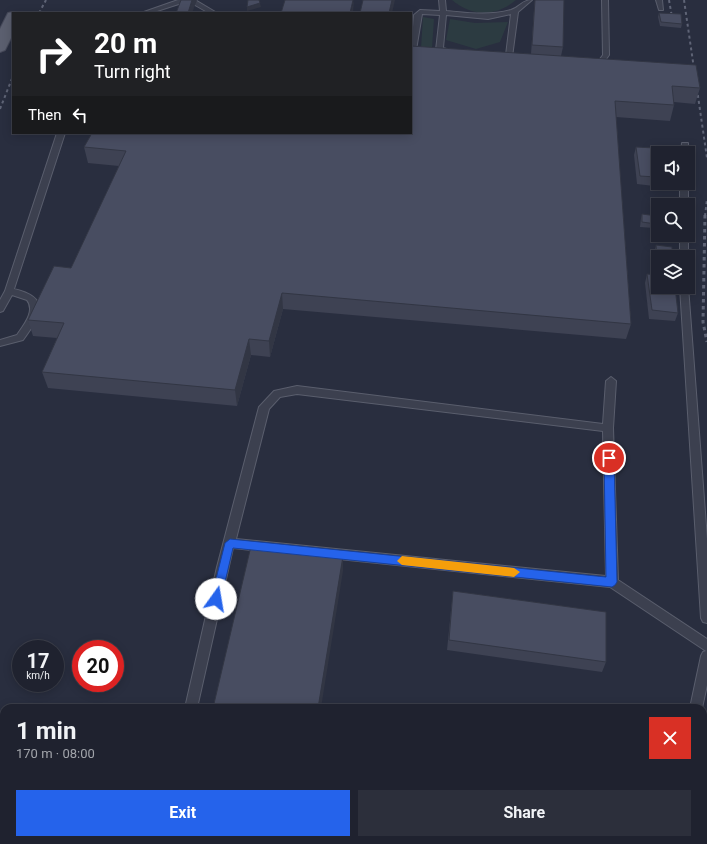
<!DOCTYPE html>
<meta charset="utf-8">
<style>
body{margin:0;font-family:Roboto,sans-serif;background:#2c2f3b;color:#f1f3f6;height:100vh;display:flex;flex-direction:column;font-size:15px;white-space:nowrap}
*{box-sizing:border-box;margin:0}
p{font-size:13px;color:#a1a4aa}
.icon{flex:none;width:22px;height:22px;fill:none;stroke:currentColor;stroke-width:2;stroke-linecap:round;stroke-linejoin:round}
.map{position:relative;flex:1;overflow:hidden}
.details{position:absolute;left:0px;top:704px;width:707px;height:140px;display:flex;flex-direction:column;background:#1f222f;border-radius:12px 12px 0 0;box-shadow:0 2px 10px #0003,0 0 0 1px #3c3f4b}
.details>*{flex:none}
.hud{position:absolute;left:12px;top:12px;width:400px;height:122px;border-radius:0px;box-shadow:0 2px 10px #0003,0 0 0 1px #3c3f4b;background:#202124;color:#fff;overflow:hidden}
.controls{position:absolute;left:651px;top:146px;display:grid;gap:8px}
.controls a{display:grid;place-items:center;width:44px;height:44px;border-radius:0px;background:#1f222f;box-shadow:0 2px 10px #0003,0 0 0 1px #3c3f4b;font-size:20px}
.speed{position:absolute;left:12px;top:640px;display:flex;gap:8px;font-size:20px;font-weight:700;text-align:center}
.speed>*{display:grid;place-content:center;width:52px;height:52px;border-radius:50%;background:#1f222f;box-shadow:0 2px 10px #0003,0 0 0 1px #3c3f4b;line-height:1}
.speed small{font-size:10px;font-weight:400}
.speed .limit{border:6px solid #d22;background:#fff;color:#111}
.pin{position:absolute;display:grid;place-items:center;width:34px;height:34px;color:#fff;margin:-17px;border:2px solid #fff;border-radius:50%;box-shadow:0 1px 4px #0007}
.me{position:absolute;width:44px;margin:-22px;rotate:13deg;stroke-linejoin:round;filter:drop-shadow(0 0 3px #0008)}
.turn{display:flex;align-items:center;gap:14px;height:84px;padding:0 16px;font-size:18px}
.turn .icon{width:52px;height:52px;stroke-width:2.5}
.turn b{display:block;font-size:28px;line-height:34px}
.then{display:flex;align-items:center;height:38px;padding:0 16px;background:#0003;gap:8px;font-size:15px}
.round{display:grid;place-items:center;flex:none;width:42px;height:42px;border-radius:0px;background:#2c2f3b}
.overview{display:flex;align-items:center;justify-content:space-between;height:68px;padding:0 16px}
h1{font-size:24px;font-weight:700;line-height:30px}
.cta{display:flex;gap:8px;margin-top:auto;padding:8px 16px}
.cta a{flex:1;height:46px;border-radius:0px;background:#2563eb;color:#fff;font-size:16px;font-weight:700;line-height:46px;text-align:center}
.cta a+a{background:#2c2f3b;color:#f1f3f6}
.map>svg:first-child{display:block}
.green{fill:#2c3b41}
.lines{fill:none;stroke-linecap:round;stroke-linejoin:round}
.lane-casing{stroke:#5a5e6d;stroke-width:2}
.primary-casing{stroke:#464959;stroke-width:2}
.lane{fill:#3c404f;fill-rule:evenodd}
.primary{fill:#5b5f6f;fill-rule:evenodd}
.rail-far1{stroke:#5f6476;stroke-width:2;stroke-dasharray:3 3;stroke-linecap:butt}
.rail{stroke:#5f6476;stroke-width:3;stroke-dasharray:3.5 3.5;stroke-linecap:butt}
.wall{fill:#3e4253}
.shaded-wall{fill:#323644}
.building{fill:#484d61;stroke:#323644}
.route{fill:#2563eb;stroke:#184099}
.slow{fill:#f59e0b}
</style>
<div class="map">
<svg width="707" height="844" viewBox="0 0 707 844">
<rect width="100%" height="100%" fill="#292e3f"/>
<path class="green" d="M452 0H516C496 17 472 17 452 0Z
M423 17 434 19 432 48 421 47Z
M450 19 475 23 508 22 500 42 476 49 446 40Z"/>
<g class="lines">
<defs>
<path id="lane" d="M178 0H195L217 13H209L188 1 151 13H141Z
M439 0H445L446 11C468 13 489 16 511 10 520 7 522 0 532 0L518 12 512 57 509 59 498 56 501 54 506 55 511 14 488 19 446 15 443 48 450 50 451 51 448 53 436 50 440 15 422 14 416 50 411 52 414 15 420 10 440 11Z
M602 0H608L609 55 604 62 591 65 588 63 589 62 600 59 603 55Z
M656 0H662L663 10H659Z
M57 133H65L14 289C52 298 40 316 23 340L0 346V340L17 335C23 326 36 311 27 300L12 295 3 311 0 312V300L5 291Z
M682 143H688V154L681 153Z
M680 183H688V205H680Z
M680 235H688V257H680Z
M688 286 707 539V623L703 622 701 618 680 287Z
M611 377 616 381 613 428 618 580 707 639V685L702 708H690L701 656 703 652 706 651 610 587 233 548 197 708H185L217 567 259 407 274 391 297 386 603 424 606 381ZM297 394 603 431 606 576 236 539 269 409 280 397Z
M154 840H168L167 844H153Z
M663 840H677L676 844H662Z"/>
<path id="primary" d="M13 12 18 13H13V34L5 50 0 52V29L8 13Z"/>
</defs>
<use href="#lane" class="lane-casing"/>
<use href="#primary" class="primary-casing"/>
<use href="#lane" class="lane"/>
<use href="#primary" class="primary"/>
<path class="rail-far1" d="M669 0 672 17
M684 0 707 158
M39 13 46 0
M0 109 13 76
M705 216 707 199"/>
<path class="rail" d="M705 215 703 322 707 342"/>
</g>
<path class="wall" d="M535 0 563 47 561 56 700 88 695 104 674 102V105L670 121 616 117 631 324 626 339 283 309 270 357 251 355 237 406 48 388 42 372 57 338 33 336 28 320 71 268 119 166 88 163 84 147 411 133 531 54 534 10Z
M659 13 682 24 681 28 660 26 658 17Z
M636 147 656 177 654 186 637 184 634 155Z
M642 214 656 224 654 228 640 227 641 218Z
M656 245 658 257V266L655 265V249Z
M647 274 678 313 675 321 649 319 645 283Z
M453 591 606 662 602 672 447 650Z"/>
<path class="shaded-wall" d="M192 0H197L192 13H188Z
M354 0 353 13H350Z
M392 0H395L392 13H389Z
M260 3 261 7 247 11V7Z
M282 293 283 309 270 357 269 341Z
M249 339 251 355 237 406 235 390Z
M343 556V571L321 708H318Z
M57 840H62L61 844H56Z
M296 840H299V844H296Z"/>
<path class="building" d="M181 0H192L188 13H176Z
M248 0H259L260 3 247 7Z
M285 0H353L350 13H281Z
M363 0H392L389 13H360Z
M535 0H564L563 47 532 45Z
M659 13 681 14 682 24 661 22Z
M411 46 696 65 700 88 672 86 674 105 615 101 631 324 282 293 269 341 249 339 235 390 42 372 64 323 28 320 54 266 71 268 126 151 84 147 92 133H411Z
M636 147 655 148 656 177 640 176Z
M642 214 657 216 656 224 642 222Z
M656 245 672 247V257H658V261H657Z
M647 274 658 275V287H675L678 313 652 310Z
M251 546 343 556 318 708H213Z
M453 591 606 612V662L449 640Z
M30 840H57L56 844H28Z
M182 840H296V844H181Z"/>
<path class="route" d="M609 455 614 458 617 582 615 585 612 587 233 548 221 599 219 602 216 604 212 602 211 599 225 543 230 539 606 577 604 458Z"/>
<path class="slow" d="M402 556 514 568 520 572 514 577 402 565 397 561Z"/>
</svg>
<div class="controls">
<a><svg class="icon" aria-label="sound" viewBox="0 0 24 24"><path d="M4 9h4l5-4v14l-5-4H4zM17 9q2 3 0 6"/></svg></a>
<a><svg class="icon" aria-label="search" viewBox="0 0 24 24"><circle cx="10" cy="10" r="6"/><path d="M15 15l6 6"/></svg></a>
<a><svg class="icon" aria-label="layers" viewBox="0 0 24 24"><path d="M12 4l9 5-9 5-9-5zM3 14l9 5 9-5"/></svg></a>
</div>
<div class="speed"><div>17<small>km/h</small></div><div class="limit">20</div></div>
<div class="pin" style="left:609px;top:458px;background:#d93025"><svg class="icon" aria-label="arrive" viewBox="0 0 24 24"><path d="M6 21V4h12l-3 4 3 4H6"/></svg></div>
<svg class="me" style="left:216px;top:599px" viewBox="-20 -20 40 40"><circle r="19" fill="#fff"/><path d="M0-13L10 11 0 6-10 11z" fill="#2563eb"/></svg>
<div class="hud">
<div class="turn"><svg class="icon" aria-label="right" viewBox="0 0 24 24"><path d="M7 20v-9h11M14 6l5 5-5 5"/></svg><div><b>20 m</b>Turn right</div></div>
<div class="then">Then<svg class="icon" aria-label="left" viewBox="0 0 24 24"><path d="M17 20v-9H6M10 6l-5 5 5 5"/></svg></div>
</div>
<section class="details">
<div class="overview"><div><h1>1 min</h1><p>170 m · 08:00</p></div><a class="round" style="background:#d93025;color:#fff"><svg class="icon" aria-label="close" viewBox="0 0 24 24"><path d="M6 6l12 12M18 6L6 18"/></svg></a></div>
<div class="cta"><a>Exit</a><a>Share</a></div>
</section>
</div>
